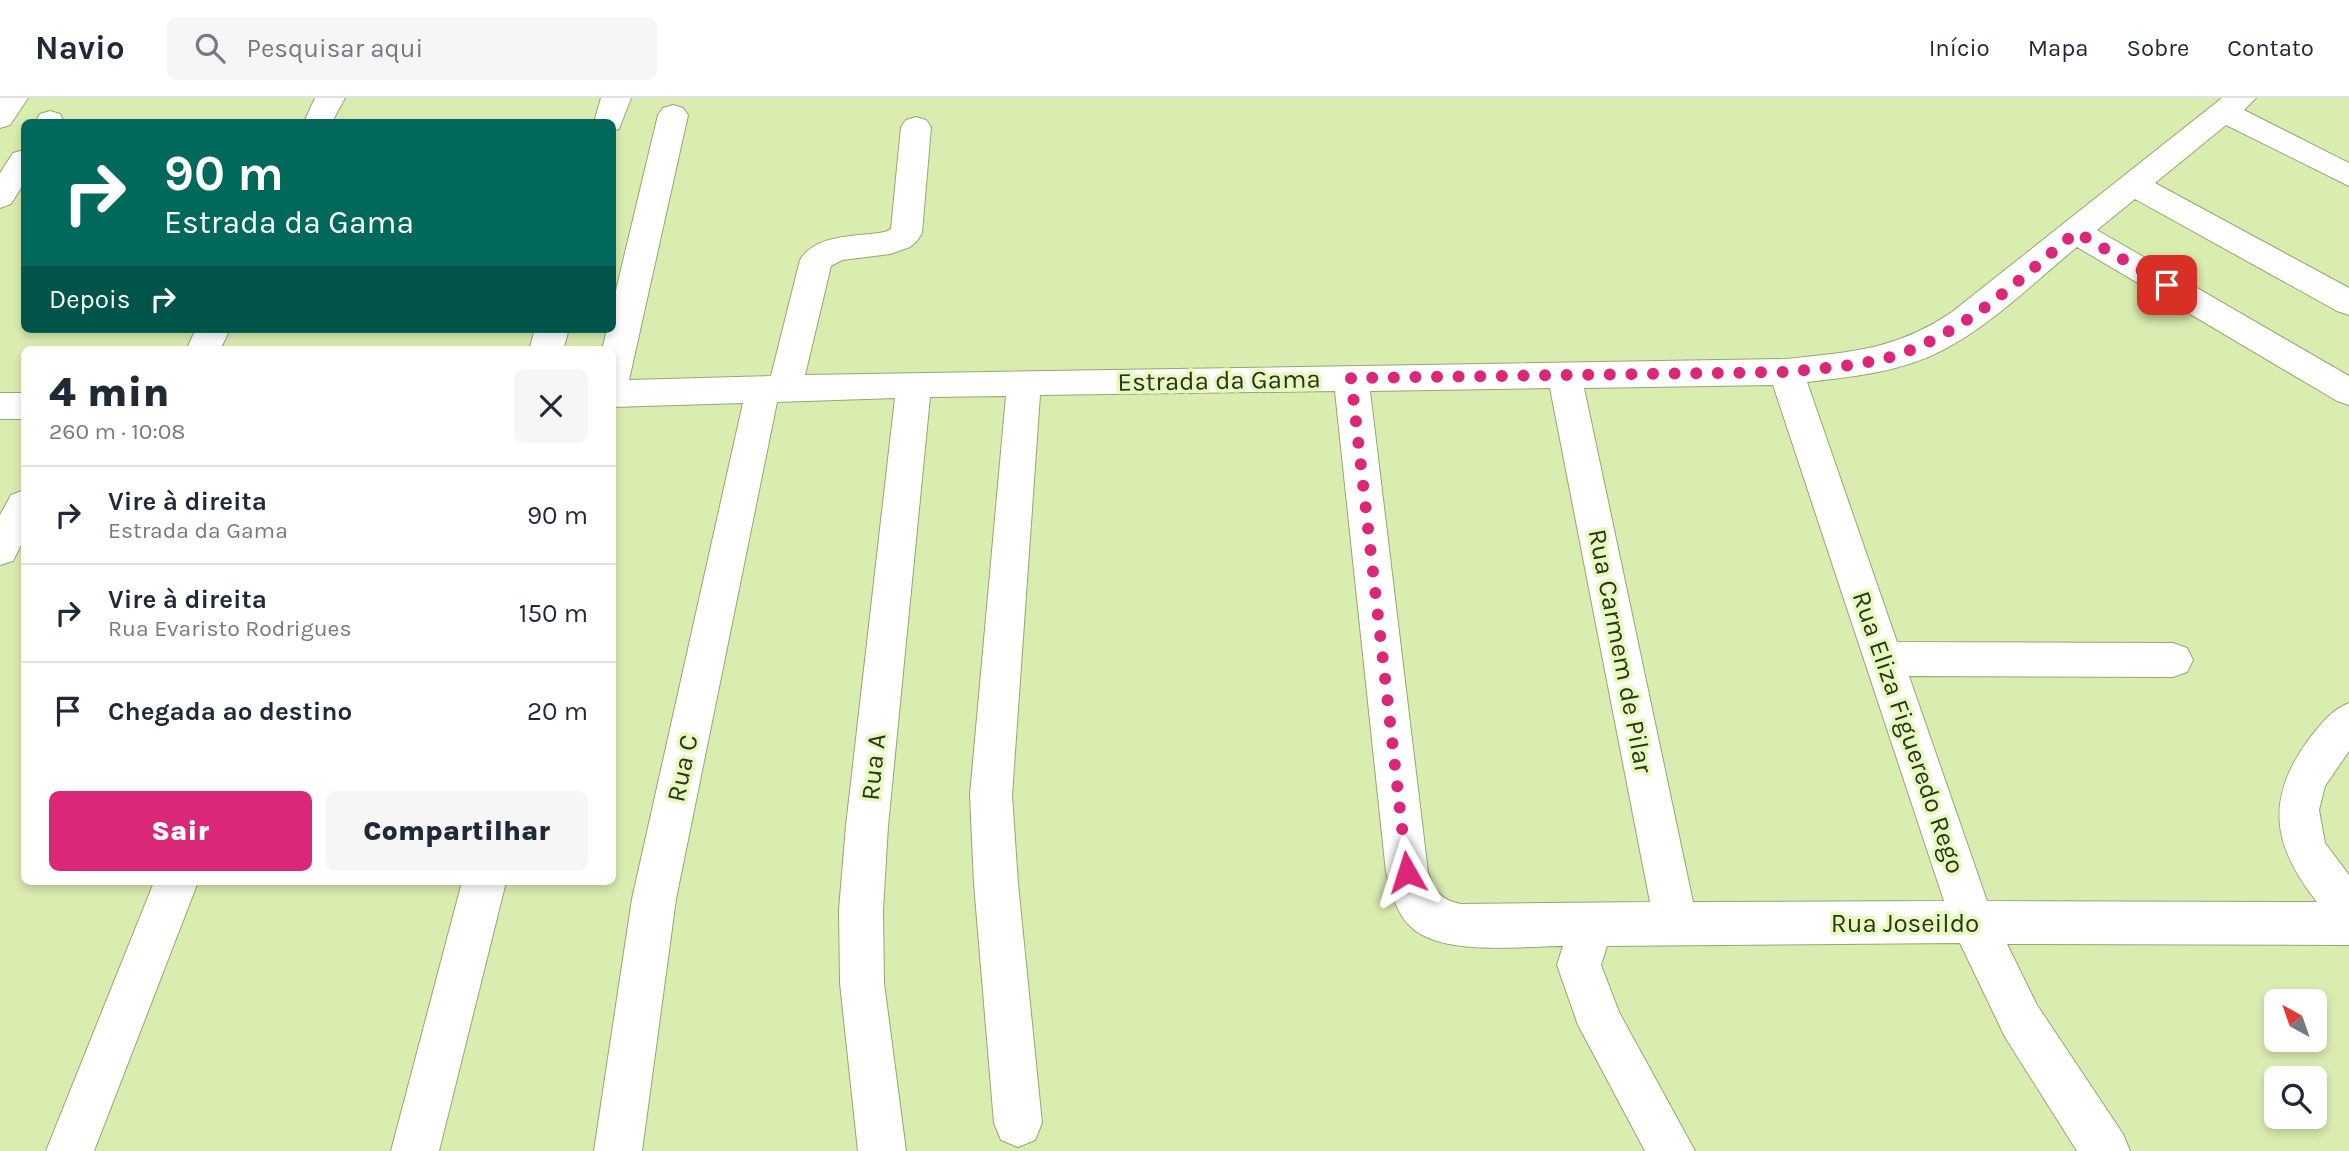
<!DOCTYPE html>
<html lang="pt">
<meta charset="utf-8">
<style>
body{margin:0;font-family:Karla,sans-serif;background:#f6f6f7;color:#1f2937;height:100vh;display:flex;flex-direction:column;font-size:26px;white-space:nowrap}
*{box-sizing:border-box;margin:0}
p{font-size:23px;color:#747a83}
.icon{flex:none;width:38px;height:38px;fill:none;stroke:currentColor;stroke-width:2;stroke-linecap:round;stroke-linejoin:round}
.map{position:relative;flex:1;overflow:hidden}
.drawer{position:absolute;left:21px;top:248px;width:595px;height:539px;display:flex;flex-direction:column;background:#fff;border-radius:10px;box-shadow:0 4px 10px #0003}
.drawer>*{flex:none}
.top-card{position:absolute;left:21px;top:21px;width:595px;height:214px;border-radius:10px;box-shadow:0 4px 10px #0003;background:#00695c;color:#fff;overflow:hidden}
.needle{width:46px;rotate:320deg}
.fabs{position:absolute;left:2264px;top:891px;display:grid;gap:14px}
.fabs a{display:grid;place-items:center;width:63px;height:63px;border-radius:10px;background:#fff;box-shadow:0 4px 10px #0003;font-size:35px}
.pin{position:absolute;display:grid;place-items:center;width:60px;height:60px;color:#fff;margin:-30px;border-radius:14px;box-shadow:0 4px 10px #0006}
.me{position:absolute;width:77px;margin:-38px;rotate:354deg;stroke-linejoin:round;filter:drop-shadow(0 0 5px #0008)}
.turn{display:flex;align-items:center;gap:24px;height:147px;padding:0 28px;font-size:32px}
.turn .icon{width:91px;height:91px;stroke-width:2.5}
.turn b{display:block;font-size:49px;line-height:60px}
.then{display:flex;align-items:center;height:66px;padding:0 28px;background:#0003;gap:14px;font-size:26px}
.round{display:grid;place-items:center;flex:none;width:74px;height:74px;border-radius:10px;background:#f6f6f7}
.head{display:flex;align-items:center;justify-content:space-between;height:119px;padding:0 28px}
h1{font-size:42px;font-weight:800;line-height:52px}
.primary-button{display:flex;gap:14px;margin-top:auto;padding:14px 28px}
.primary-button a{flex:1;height:80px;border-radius:10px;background:#db2777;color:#fff;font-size:28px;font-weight:800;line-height:80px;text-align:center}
.primary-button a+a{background:#f6f6f7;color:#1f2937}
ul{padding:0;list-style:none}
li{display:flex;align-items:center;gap:21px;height:98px;padding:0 28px;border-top:2px solid #e0e1e3}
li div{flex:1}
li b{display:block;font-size:26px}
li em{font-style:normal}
header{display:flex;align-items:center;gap:42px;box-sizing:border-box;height:98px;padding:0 35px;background:#fff;border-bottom:2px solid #e0e1e3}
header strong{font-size:33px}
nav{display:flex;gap:38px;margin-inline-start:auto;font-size:24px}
.search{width:490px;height:63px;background:#f6f6f7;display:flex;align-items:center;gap:18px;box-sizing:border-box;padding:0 24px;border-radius:10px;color:#747a83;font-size:26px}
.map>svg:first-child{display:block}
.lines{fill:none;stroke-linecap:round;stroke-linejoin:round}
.minor-casing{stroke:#95a76e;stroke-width:2}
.minor{fill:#fff;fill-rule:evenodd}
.route{stroke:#db2777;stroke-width:12;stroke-dasharray:0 21.6}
.labels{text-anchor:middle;stroke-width:7;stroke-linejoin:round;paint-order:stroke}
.street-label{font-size:26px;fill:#2d341d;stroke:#e7fabe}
</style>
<header>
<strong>Navio</strong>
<div class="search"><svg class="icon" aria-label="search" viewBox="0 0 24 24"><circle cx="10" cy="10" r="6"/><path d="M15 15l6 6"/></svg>Pesquisar aqui</div>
<nav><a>Início</a><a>Mapa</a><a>Sobre</a><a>Contato</a></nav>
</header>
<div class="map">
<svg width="2349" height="1053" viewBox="0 0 2349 1053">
<rect width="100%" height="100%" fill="#daedb1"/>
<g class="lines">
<defs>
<path id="minor" d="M0 0H28L10 27 0 30Z
M315 0H345L332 24H304Z
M601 0H631L619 31 612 33V24H594Z
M2222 0H2256L2244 12 2349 65V88L2226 27 2155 85 2349 190V217L2337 213 2135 101 2097 132 2349 278V307L2337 303 2077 149C2034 184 1991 228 1941 253 1900 274 1852 279 1807 284L1897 544 2173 545 2187 550 2193 562 2187 574 2173 579 1909 578 1987 803 2317 804C2272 747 2265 701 2309 641 2321 626 2331 612 2349 605V653L2325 688 2319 712 2325 745 2349 777V847L2007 846 2037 907 2123 1036 2130 1053H2077L2005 939 1960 845 1607 848 1601 867 1619 914 1695 1053H1645L1578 927 1557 867 1563 848C1522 848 1441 859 1410 828 1396 815 1391 792 1386 774L1335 293 1040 297 1012 697 1018 786 1042 1025 1035 1042 1018 1049 1001 1042 994 1025 974 786 970 697 1006 298 930 299 888 728 883 812 884 885 906 1053H858L840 885 839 812 846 728 895 300 777 304 676 801 642 1053H594L632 801 743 305 612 309V252H602L607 231H612V209L658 17 663 10 673 7 683 10 688 17 629 282 771 278 800 162C816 135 858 139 885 134L891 131 901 29 906 22 916 19 926 22 931 29 922 135 917 143 910 149 890 156 842 162 831 168 805 277 1786 261C1851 254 1896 252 1952 214ZM1773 287 1944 803 1693 804 1584 290ZM1550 290 1650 804 1461 806C1441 802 1434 793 1428 774L1370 293Z
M50 13 60 16 64 24H35L40 16Z
M24 52V85L11 106 0 110V75L13 55Z
M196 231H230L220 252H186Z
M535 231H569L563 252H529Z
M0 295H24V321H0Z
M24 392V441L13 463 0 467V417L11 397Z
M154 784H198L94 1053H46Z
M462 784H506L439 1053H391Z"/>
</defs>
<use href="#minor" class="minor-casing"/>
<use href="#minor" class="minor"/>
</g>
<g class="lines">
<path class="route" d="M1407 774 1351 280 1786 274C1822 270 1862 268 1897 257 1966 234 2021 180 2076 134L2167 187"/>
</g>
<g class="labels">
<g class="street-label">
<text transform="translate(1219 282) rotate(-1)" y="9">Estrada da Gama</text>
<text transform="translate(1621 553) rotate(79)" y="9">Rua Carmem de Pilar</text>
<text transform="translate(1909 634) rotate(71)" y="9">Rua Eliza Figueredo Rego</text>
<text transform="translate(873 669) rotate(-84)" y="9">Rua A</text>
<text transform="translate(682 670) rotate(-78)" y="9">Rua C</text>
<text x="1905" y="834">Rua Joseildo</text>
</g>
</g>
</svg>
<div class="fabs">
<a><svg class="needle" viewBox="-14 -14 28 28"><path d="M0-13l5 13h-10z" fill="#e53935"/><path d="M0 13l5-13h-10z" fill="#747a83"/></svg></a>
<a><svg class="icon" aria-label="search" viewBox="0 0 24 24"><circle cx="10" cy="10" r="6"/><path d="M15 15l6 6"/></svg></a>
</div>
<div class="pin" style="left:2167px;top:187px;background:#d93025"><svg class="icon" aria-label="arrive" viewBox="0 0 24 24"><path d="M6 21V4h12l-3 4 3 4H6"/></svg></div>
<svg class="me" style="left:1407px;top:774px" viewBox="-20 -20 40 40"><path d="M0-17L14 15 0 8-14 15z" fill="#db2777" stroke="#fff" stroke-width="4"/></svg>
<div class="top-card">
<div class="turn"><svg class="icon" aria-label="right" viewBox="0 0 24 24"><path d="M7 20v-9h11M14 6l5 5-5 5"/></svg><div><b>90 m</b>Estrada da Gama</div></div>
<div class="then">Depois<svg class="icon" aria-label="right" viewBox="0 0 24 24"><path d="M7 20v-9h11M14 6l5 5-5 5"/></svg></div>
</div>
<section class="drawer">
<div class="head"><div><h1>4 min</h1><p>260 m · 10:08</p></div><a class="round"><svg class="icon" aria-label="close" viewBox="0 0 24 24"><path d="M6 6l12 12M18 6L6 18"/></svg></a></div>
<ul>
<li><svg class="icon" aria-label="right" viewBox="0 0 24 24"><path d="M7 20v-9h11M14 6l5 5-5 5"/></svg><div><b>Vire à direita</b><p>Estrada da Gama</p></div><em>90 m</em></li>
<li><svg class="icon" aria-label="right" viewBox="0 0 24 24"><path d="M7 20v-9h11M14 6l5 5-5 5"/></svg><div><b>Vire à direita</b><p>Rua Evaristo Rodrigues</p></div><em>150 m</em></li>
<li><svg class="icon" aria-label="arrive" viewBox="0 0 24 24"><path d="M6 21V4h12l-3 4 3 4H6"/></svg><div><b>Chegada ao destino</b></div><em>20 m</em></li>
</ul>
<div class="primary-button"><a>Sair</a><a>Compartilhar</a></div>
</section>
</div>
